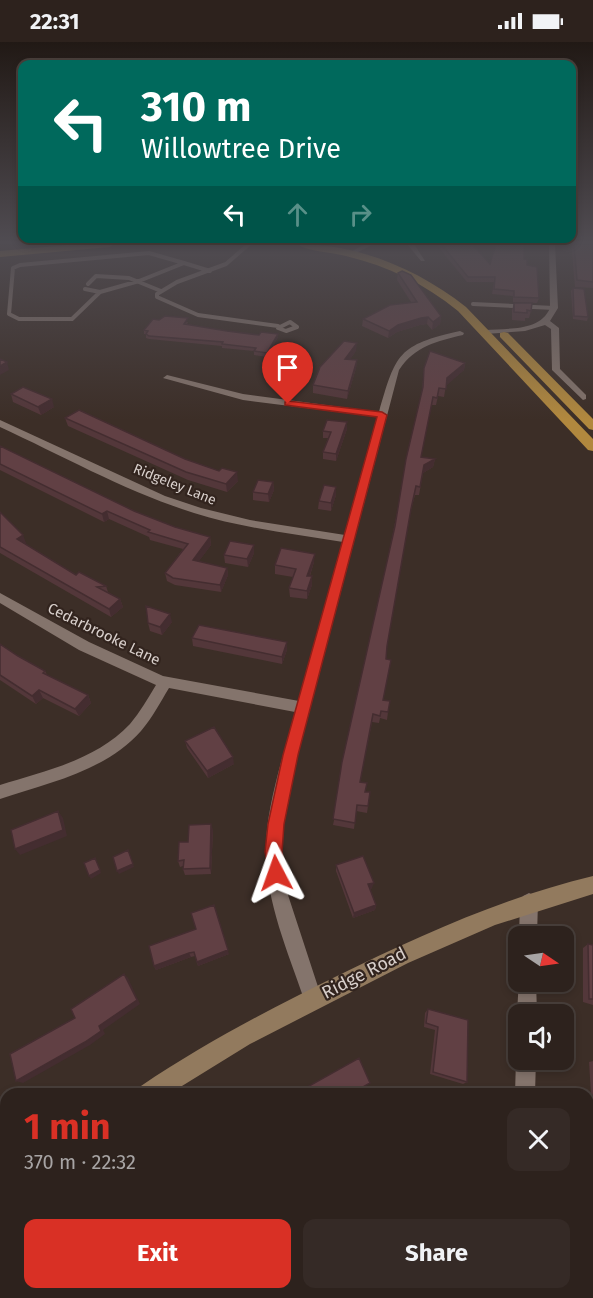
<!DOCTYPE html>
<meta charset="utf-8">
<style>
body{margin:0;font-family:"Fira Sans",sans-serif;background:#352a26;color:#f1f3f6;height:100vh;display:flex;flex-direction:column;font-size:22px;white-space:nowrap}
*{box-sizing:border-box;margin:0}
p{font-size:20px;color:#a7a4a4}
.icon{flex:none;width:33px;height:33px;fill:none;stroke:currentColor;stroke-width:2;stroke-linecap:round;stroke-linejoin:round}
.map{position:relative;flex:1;overflow:hidden}
.sheet{position:absolute;left:0px;top:1046px;width:594px;height:212px;display:flex;flex-direction:column;background:#2d221d;border-radius:18px 18px 0 0;box-shadow:0 3px 9px #0003,0 0 0 2px #483f3b}
.sheet>*{flex:none}
.top-card{position:absolute;left:18px;top:18px;width:558px;height:183px;border-radius:12px;box-shadow:0 3px 9px #0003,0 0 0 2px #483f3b;background:#00695c;color:#fff;overflow:hidden}
.needle{width:39px;rotate:103deg}
.controls{position:absolute;left:508px;top:884px;display:grid;gap:12px}
.controls a{display:grid;place-items:center;width:66px;height:66px;border-radius:12px;background:#2d221d;box-shadow:0 3px 9px #0003,0 0 0 2px #483f3b;font-size:30px}
.pin{position:absolute;display:grid;place-items:center;width:51px;height:51px;color:#fff;margin:-62px -26px;border-radius:50% 50% 50% 0;rotate:-45deg;box-shadow:0 0 6px #0007}
.pin .icon{rotate:45deg}
.me{position:absolute;width:66px;margin:-33px;rotate:356deg;stroke-linejoin:round;filter:drop-shadow(0 0 4px #0008)}
.turn{display:flex;align-items:center;gap:21px;height:126px;padding:0 24px;font-size:27px}
.turn .icon{width:78px;height:78px;stroke-width:2.5}
.turn b{display:block;font-size:42px;line-height:51px}
.lanes{display:flex;align-items:center;height:57px;padding:0 24px;background:#0003;justify-content:center;gap:30px;direction:ltr}
.lanes .off{opacity:.35}
.round{display:grid;place-items:center;flex:none;width:63px;height:63px;border-radius:12px;background:#352a26}
.head{display:flex;align-items:center;justify-content:space-between;height:102px;padding:0 24px}
h1{font-size:36px;font-weight:700;line-height:45px;color:#d93025}
.action{display:flex;gap:12px;margin-top:auto;padding:12px 24px}
.action a{flex:1;height:69px;border-radius:12px;background:#d93025;color:#fff;font-size:24px;font-weight:700;line-height:69px;text-align:center}
.action a+a{background:#352a26;color:#f1f3f6}
.status{display:flex;justify-content:space-between;align-items:center;height:42px;padding:0 30px;background:#2d221d;direction:ltr}
.status svg{height:16px;fill:currentColor}
.map>svg:first-child{display:block}
.lines{fill:none;stroke-linecap:round;stroke-linejoin:round}
.lane{stroke:#84746c;stroke-width:4}
.street{fill:#84746c;fill-rule:evenodd}
.secondary{fill:#927a5e;fill-rule:evenodd}
.highway{fill:#b1883e;fill-rule:evenodd}
.wall{fill:#53373a}
.shaded-wall{fill:#442d30}
.building{fill:#614044;stroke:#442d30;stroke-width:1.5}
.route{fill:#d93025;stroke:#8d1f18;stroke-width:1.5}
.labels{text-anchor:middle;stroke-width:4.5;stroke-linejoin:round;paint-order:stroke}
.far-street-label{font-size:14px;fill:#d8cfcb;stroke:#32241e}
.street-label{font-size:15px;fill:#d8cfcb;stroke:#32241e}
.near-street-label{font-size:18px;fill:#d8cfcb;stroke:#32241e}
</style>
<div class="status"><b>22:31</b><svg viewBox="0 0 49 12"><path d="M0 12V9h3v3zM5 12V6h3v6zM10 12V3h3v9zM15 12V0h3v12zM26 1h20v11H26zM47 4h2v5h-2z"/></svg></div>
<div class="map">
<svg width="593" height="1256" viewBox="0 0 593 1256">
<rect width="100%" height="100%" fill="#3c2e27"/>
<g class="lines">
<path class="lane" d="M249 202 226 222 177 240 157 252V255L198 273 278 284
M149 211 184 221 139 239 100 250 72 277H19L9 272 13 226 20 223Z
M184 221 210 229
M88 242 96 234 129 236 161 249
M85 247 100 250
M473 262 554 266
M290 280 297 285 286 289 278 286Z"/>
<path class="street" d="M365 202H374L352 213 347 212Z
M407 202H414L425 219H421Z
M549 202H555L558 266 550 279 559 286 560 327 586 353V357L583 358 552 328 551 287 545 283 525 289 485 292 481 290 485 288C507 286 540 290 550 266Z
M460 289 464 291 463 293C437 299 415 304 399 328L298 713 284 782 282 810 288 853 322 957 320 964 313 966 306 964 304 957C288 910 266 860 266 810 265 767 284 712 295 670L169 646C160 661 152 676 141 689 106 729 48 741 0 757V743C45 729 96 718 130 682 140 670 148 656 156 643L79 608 0 561V551L89 600 163 634 299 659 343 500C293 492 242 486 194 471 127 450 63 414 0 385V378L165 454 201 466 250 478 345 493 378 375 243 358 163 336 167 333 243 352 379 370C396 311 398 303 460 289Z
M529 851 535 854 538 860 537 894H519L520 860 523 854Z
M519 936V939H536L537 972H519V976L517 972Z
M519 1010V1017H536L535 1052H515L516 1017Z
M125 1251H149L148 1256H124Z
M510 1251H534V1256H510Z"/>
<path class="secondary" d="M593 834V852L495 883 408 921 250 1002 169 1052H138L141 1044C203 1002 268 968 335 935 419 894 502 856 593 834Z
M6 1144V1171L0 1173V1146Z"/>
<path class="highway" d="M79 202H114L110 205 0 215V209Z
M297 202C358 202 418 227 466 265L593 397V409L588 408 458 269C425 242 388 224 346 214 331 210 309 210 297 202Z
M504 290 508 291 593 377V388L589 387 500 295V291Z"/>
</g>
<path class="wall" d="M436 202H472L490 222 524 217 527 223 539 256 537 261 513 260V254L492 252 494 240H467Z
M572 202H593V246L575 245 572 210Z
M398 231 441 274 440 282 432 288 427 282 420 283 397 290 388 296 362 284 363 277 411 260 397 238Z
M573 246 588 275 587 279 573 277 571 249Z
M514 261 531 269 529 276H525V279L512 278V268Z
M188 280 187 282 227 289 259 293 278 292V295L267 315 254 313V309L222 306V304L149 297 146 296V292H144V288Z
M356 309 350 317 357 318 356 326 347 357 313 351V343Z
M465 321 464 328 446 343 444 355 438 354 436 363H431L421 415 435 417 433 425 423 431 419 453H415L409 475 387 604 383 658 388 670 387 678 380 676 379 681 372 680 360 740 365 750 368 764 367 771 356 769 354 787 333 783 422 349 424 326Z
M11 352 54 365 41 373 13 360Z
M65 376 185 417 238 439 227 450 188 438 68 384Z
M347 380V387L336 419 323 417V410L328 396H323V389Z
M0 404 134 469 175 485 210 495 211 503 198 520 227 526 228 533 221 550 175 543 167 539 165 531 183 507 150 498 149 495 109 477 104 480 0 428Z
M273 440 274 448 269 460 253 458V450Z
M336 453 331 469 318 467 319 459Z
M0 470 26 501 25 502 76 533 106 544 108 550 120 557 123 565 111 575 0 511Z
M254 511 248 525 225 521 224 513Z
M314 520 310 534H312V543L307 557 290 555 289 546 293 535 275 532V523Z
M172 580 162 593 150 589 148 581Z
M192 596 287 600V608L282 622 193 604Z
M0 602 18 614 45 629 47 633 88 653 91 661 79 674 43 656 36 662 0 638Z
M185 699 234 722 208 736 187 706Z
M213 788 211 832 185 833 183 827V824L180 825 178 819 188 800Z
M336 823 372 846 370 847 376 863 375 868 353 876 336 829Z
M588 902 593 903V963L583 960V906Z
M149 904 229 912 198 924 195 914 191 915 156 928 154 924Z
M428 967 467 1040 463 1042 430 1032 435 988 424 985 425 971Z
M593 1019V1053L591 1052 589 1020Z
M589 1110H593V1143H592Z
M411 1251H452V1252L455 1256H410Z"/>
<path class="shaded-wall" d="M441 274 440 282 432 288 433 280Z
M428 275 427 282 420 283 397 290 388 296 389 289 398 283 421 276Z
M278 292V295L267 315V311Z
M357 301 356 309 345 324V317Z
M357 318 356 326 347 357 348 349Z
M7 320 9 328 0 333V324Z
M465 321 464 328 446 344 447 336Z
M52 357 54 365 41 373 38 365Z
M347 380V387L336 419V412Z
M435 417 433 425 423 431 424 423Z
M237 430 238 439 227 450 226 442Z
M273 440 274 448 269 460 268 452Z
M336 445V453L331 469V461Z
M107 469 109 477 104 480 102 472Z
M23 493 26 501 20 505 17 497Z
M210 495 211 503 194 526 193 518Z
M254 503V511L248 525 247 517Z
M315 512 314 520 307 542V534Z
M227 526 228 533 221 550 220 543Z
M312 534V543L307 557V549Z
M120 557 123 565 111 575 109 567Z
M170 572 172 580 162 593 160 585Z
M287 600V608L282 622V615Z
M39 648 43 656 36 662 32 654Z
M88 653 91 661 79 674 75 667Z
M233 715 234 722 208 736 207 729Z
M58 769 63 776 67 794 20 813 15 807Z
M211 782 213 788 211 832 210 826Z
M128 808 134 825 119 832 117 829Z
M95 816 101 831 91 837 89 834Z
M374 841 372 846 367 848 368 842Z
M376 863 375 868 353 876 354 871Z
M216 868 229 912 198 924 197 920Z
M189 911 191 915 156 928 154 924Z
M124 932 128 936 140 962 103 988 105 992 90 1003 23 1041 16 1039 99 984Z
M55 1251H63L61 1256H54Z"/>
<path class="building" d="M441 202H472L490 222 496 202H524V217H527V223L537 225 539 256 514 255V249L494 247 495 235H468Z
M574 202H593V240L577 238Z
M402 229 411 233 441 274 433 280 428 275 421 276 398 283 389 289 363 277 390 263 417 260 398 231Z
M573 246 584 247 588 275 574 274Z
M514 261H532L531 269 527 268V271L514 270Z
M165 274 188 276 184 282 227 289 259 293 261 290 278 292 267 311 254 309 256 306 222 302 223 300 149 294 146 292 148 289 144 288 153 277 159 278Z
M344 299 357 301 345 317 357 318 348 349 313 343 320 325Z
M430 309 465 321 447 336 446 347 439 346 437 356 433 355 421 415 435 417 424 423 420 445 416 444 411 467 387 604 386 617 391 618 383 658 390 659 388 670 381 669 380 674 373 672 360 740 367 741 365 750H370L368 764 357 763 355 781 333 777 342 720 395 484 406 417 423 345 424 326Z
M0 317 7 320 0 324Z
M23 345 52 357 38 365 11 352Z
M79 368 185 417 219 429 222 426 237 430 226 442 186 430 65 376Z
M327 378 347 380 336 412 323 410 331 390 323 389Z
M0 404 134 469 175 485 210 495 193 518 227 526 220 543 173 536 165 531 188 502 148 490 150 488 107 469 102 472 0 422Z
M258 438 273 440 268 452 253 450Z
M324 443 336 445 331 461 319 459Z
M0 470 23 493 17 497 76 533 79 530 106 544 97 545 120 557 109 567 0 505Z
M230 499 254 503 247 517 224 513Z
M281 506 315 512 307 534H312L307 549 289 546 296 527 275 523Z
M146 564 170 572 160 585 148 581Z
M199 583 287 600 282 615 192 596Z
M0 602 18 614 45 629 43 631 88 653 75 667 39 648 32 654 0 633Z
M214 685 233 715 207 729 185 699Z
M58 769 63 788 15 807 11 788Z
M211 782 210 826 183 827 184 818 178 819 179 800H188L189 783Z
M128 808 133 822 117 829 113 815Z
M363 814 374 841 368 842 376 863 354 871 336 823Z
M95 816 100 828 89 834 84 821Z
M214 863 228 908 197 920 194 910 189 911 154 924 149 904 196 887 191 871Z
M588 902 593 903V957H589Z
M124 932 137 958 99 984 101 989 85 1000 16 1039 10 1012 75 976 71 967Z
M428 967 468 978 467 1040 433 1030 438 985 426 981Z
M359 1016 370 1041 361 1046 363 1052H312L309 1044Z
M6 1240V1251H55L54 1256H0Z
M215 1251H255L254 1256H213Z
M416 1251H452V1254L455 1255V1256H415Z"/>
<linearGradient id="sky" x2="0" y2="1"><stop stop-color="#211915"/><stop offset="0.53" stop-color="#504c52"/><stop offset="1" stop-color="#504c52" stop-opacity="0"/></linearGradient>
<rect width="593" height="378" fill="url(#sky)"/>
<path class="route" d="M288 359 382 370 387 373 298 713 284 782 282 810 285 831 282 837 276 840 270 837 265 810 268 782 283 713 377 375 285 363V360Z"/>
<g class="labels">
<g class="far-street-label">
<text transform="translate(175 442) rotate(22)" y="5">Ridgeley Lane</text>
</g>
<g class="street-label">
<text transform="translate(104 592) rotate(26)" y="5">Cedarbrooke Lane</text>
</g>
<g class="near-street-label">
<text transform="translate(364 931) rotate(-27)" y="6">Ridge Road</text>
</g>
</g>
</svg>
<div class="controls">
<a><svg class="needle" viewBox="-14 -14 28 28"><path d="M0-13l5 13h-10z" fill="#e53935"/><path d="M0 13l5-13h-10z" fill="#a7a4a4"/></svg></a>
<a><svg class="icon" aria-label="sound" viewBox="0 0 24 24"><path d="M4 9h4l5-4v14l-5-4H4zM17 9q2 3 0 6"/></svg></a>
</div>
<div class="pin" style="left:288px;top:362px;background:#d93025"><svg class="icon" aria-label="arrive" viewBox="0 0 24 24"><path d="M6 21V4h12l-3 4 3 4H6"/></svg></div>
<svg class="me" style="left:276px;top:831px" viewBox="-20 -20 40 40"><path d="M0-17L14 15 0 8-14 15z" fill="#d93025" stroke="#fff" stroke-width="4"/></svg>
<div class="top-card">
<div class="turn"><svg class="icon" aria-label="left" viewBox="0 0 24 24"><path d="M17 20v-9H6M10 6l-5 5 5 5"/></svg><div><b>310 m</b>Willowtree Drive</div></div>
<div class="lanes"><svg class="icon" aria-label="left" viewBox="0 0 24 24"><path d="M17 20v-9H6M10 6l-5 5 5 5"/></svg><svg class="icon off" aria-label="ahead" viewBox="0 0 24 24"><path d="M12 20V5M6 11l6-6 6 6"/></svg><svg class="icon off" aria-label="right" viewBox="0 0 24 24"><path d="M7 20v-9h11M14 6l5 5-5 5"/></svg></div>
</div>
<section class="sheet">
<div class="head"><div><h1>1 min</h1><p>370 m · 22:32</p></div><a class="round"><svg class="icon" aria-label="close" viewBox="0 0 24 24"><path d="M6 6l12 12M18 6L6 18"/></svg></a></div>
<div class="action"><a>Exit</a><a>Share</a></div>
</section>
</div>
